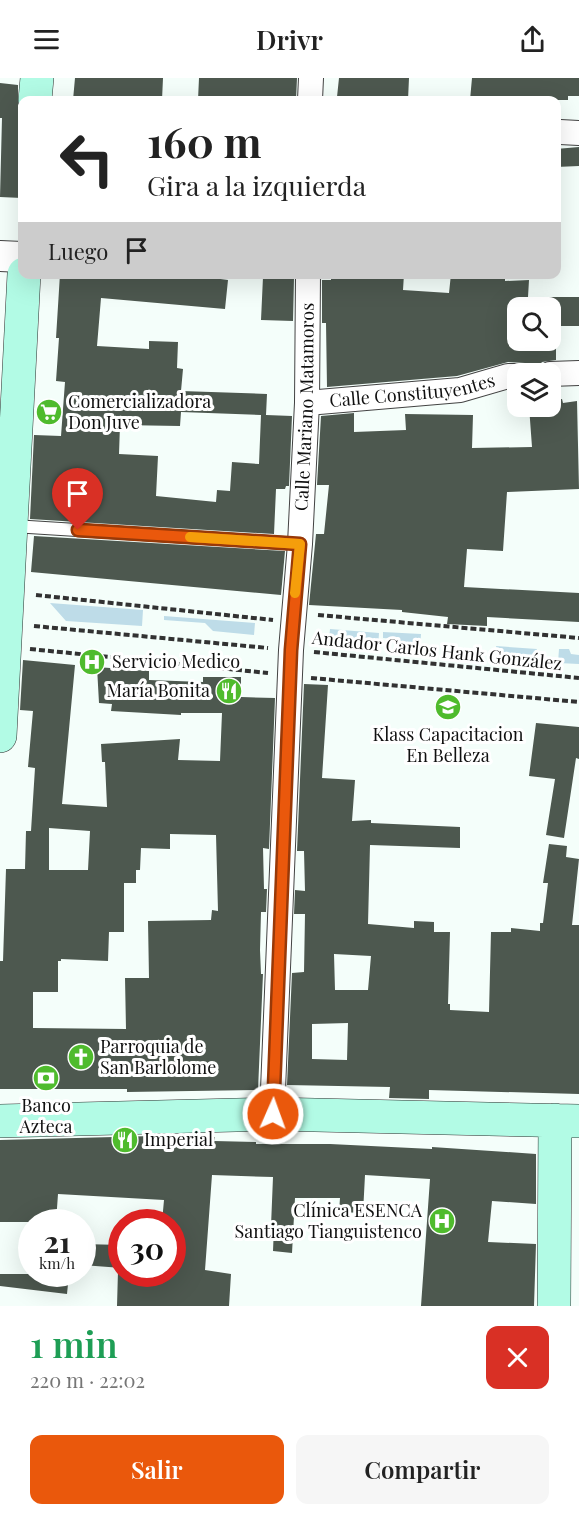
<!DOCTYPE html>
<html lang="es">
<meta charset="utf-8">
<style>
body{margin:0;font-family:"Playfair Display",serif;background:#f6f6f6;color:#222;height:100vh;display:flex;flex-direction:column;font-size:22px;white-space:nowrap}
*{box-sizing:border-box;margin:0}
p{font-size:20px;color:#767676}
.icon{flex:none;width:33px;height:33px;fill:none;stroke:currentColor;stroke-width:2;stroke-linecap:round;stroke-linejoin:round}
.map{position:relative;height:1228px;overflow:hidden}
.side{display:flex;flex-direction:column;background:#fff;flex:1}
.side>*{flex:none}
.banner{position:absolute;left:18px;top:18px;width:543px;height:183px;border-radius:12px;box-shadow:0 6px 24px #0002;background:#fff;color:#222;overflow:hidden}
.buttons{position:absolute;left:507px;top:219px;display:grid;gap:12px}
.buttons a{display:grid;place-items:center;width:54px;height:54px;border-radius:12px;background:#fff;box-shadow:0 6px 24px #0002;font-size:30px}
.speed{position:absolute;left:18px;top:1131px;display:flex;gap:12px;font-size:30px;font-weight:700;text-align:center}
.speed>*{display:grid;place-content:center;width:78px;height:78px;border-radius:50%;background:#fff;box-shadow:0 6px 24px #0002;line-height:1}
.speed small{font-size:15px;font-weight:400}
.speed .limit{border:9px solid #d22;background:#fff;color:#111}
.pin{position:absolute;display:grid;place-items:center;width:51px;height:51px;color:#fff;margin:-62px -26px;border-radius:50% 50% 50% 0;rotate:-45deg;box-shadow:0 0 6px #0007}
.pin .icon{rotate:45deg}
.me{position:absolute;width:66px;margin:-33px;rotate:2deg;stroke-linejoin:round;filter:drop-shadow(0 0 4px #0008)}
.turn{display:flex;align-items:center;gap:21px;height:126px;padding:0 30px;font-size:27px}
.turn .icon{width:78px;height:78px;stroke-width:2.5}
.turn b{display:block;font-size:42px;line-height:51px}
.then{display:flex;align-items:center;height:57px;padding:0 30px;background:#0003;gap:12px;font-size:22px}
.round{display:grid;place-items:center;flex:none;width:63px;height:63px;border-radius:12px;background:#f6f6f6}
.head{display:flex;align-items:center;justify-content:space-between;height:102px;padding:0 30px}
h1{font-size:36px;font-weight:600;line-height:45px;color:#1e9e55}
.primary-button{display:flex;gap:12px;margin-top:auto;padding:12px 30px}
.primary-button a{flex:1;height:69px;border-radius:12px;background:#ea580c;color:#fff;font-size:24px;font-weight:600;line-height:69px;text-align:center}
.primary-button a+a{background:#f6f6f6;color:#222}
header{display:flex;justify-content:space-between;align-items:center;height:78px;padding:0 30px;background:#fff;font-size:27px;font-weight:600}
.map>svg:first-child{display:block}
.green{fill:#bedce8}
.building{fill:#4d584f;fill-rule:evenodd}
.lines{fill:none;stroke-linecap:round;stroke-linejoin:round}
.service-casing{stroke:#434343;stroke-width:14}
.minor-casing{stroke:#434343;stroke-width:26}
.tertiary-casing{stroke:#434343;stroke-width:32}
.secondary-casing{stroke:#323232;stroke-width:34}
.path{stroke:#323232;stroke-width:4;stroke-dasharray:6 3;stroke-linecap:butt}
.service{stroke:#fff;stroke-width:12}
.minor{stroke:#fff;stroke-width:24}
.tertiary{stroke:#fff;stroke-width:30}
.secondary{stroke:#b2fbe5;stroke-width:33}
.route-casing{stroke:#983908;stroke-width:15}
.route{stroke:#ea580c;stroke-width:10}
.slow{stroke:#f59e0b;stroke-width:10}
.labels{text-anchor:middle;stroke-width:6;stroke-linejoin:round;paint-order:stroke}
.street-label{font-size:18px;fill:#101010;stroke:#fff}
.poi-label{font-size:18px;fill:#101010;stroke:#fff;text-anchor:start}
</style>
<header><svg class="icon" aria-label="menu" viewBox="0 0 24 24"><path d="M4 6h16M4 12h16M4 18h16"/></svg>Drivr<svg class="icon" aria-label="share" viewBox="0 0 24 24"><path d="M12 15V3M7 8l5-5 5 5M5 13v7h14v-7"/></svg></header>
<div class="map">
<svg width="579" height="1228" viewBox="0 0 579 1228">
<rect width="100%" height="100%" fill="#f4fefa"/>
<path class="green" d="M50 525 143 532 142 548 66 543Z
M164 538 255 545 254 557 213 553 205 545 164 542Z
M330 551 379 555 378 570 336 567 329 561Z
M383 554 421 556 420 570 411 569 398 561 383 560Z
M496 568 537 571 536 583 501 581 498 577Z
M559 571H569L571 576 579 577V586L558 585Z"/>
<path class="building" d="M75 0H163L162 22H73Z
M199 0H297L296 22H198Z
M339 0H409L408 22 337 19Z
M472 0H579V18H568V22H470Z
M0 5 18 7V29L22 35V120L0 119 2 40H0Z
M579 69V88L556 89V71Z
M60 196H183L228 202 225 231 101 220 97 268 149 271V263L178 264 177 290 183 291 181 313 267 316 266 337 292 338 289 408H286L285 411H276L274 456 30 441 34 357 61 358 65 304 56 303 59 260H56ZM181 334 261 337 259 386 232 384 230 413 217 412 216 424 156 418 158 378 119 376 120 347 180 348Z
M331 196H404L403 212 449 215 451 196 505 198V203L529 202 528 219H579V248H556V282L542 284 538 289 536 296H532L530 290 525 285 508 284 457 298 327 309 326 245H322V202H331ZM518 230H550V262H518Z
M263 199 294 200 293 243 261 242Z
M562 321 563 325 577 323 579 411 507 414 503 473 467 471 464 509 579 515V544L487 539V548L447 546 448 539 402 534V532L309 527 316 456H324L329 407H317L321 338 354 335V354L406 352 405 336 473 337 472 370 532 369 529 328H550V322Z
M34 458 285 473 281 517 31 494Z
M23 582 75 587 62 726 107 729 105 684H102L101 666 180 661 178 682 220 683 222 635H181V637L111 633 112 626 99 625 97 589 149 593V602L203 604V599H241V619L275 620 269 771 263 770 264 811H267L266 834H261L260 872 261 896H263L258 1012 127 1014V1011H0V883H3L6 791H25L26 753H31L35 690 28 689 33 633 20 632ZM49 750 90 753 88 792H49ZM170 756 216 757 218 833 212 832 211 842 148 843 149 900H125L126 951 33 950V914H58V883H61V881L108 883 109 854H124V805H136V792H140L141 770 170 771Z
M304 606 328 607 322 700 355 702 352 743 371 742V745L460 749V770L370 767 368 846 414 850V843L434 844V854H450L448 926H450V932L489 934 491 854H511V850L540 853V845H543L548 805H543L549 766 567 768 566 779 579 781 572 847H579V1016L429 1012V1021L389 1020 390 1009 287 1007 292 895 304 894 305 836H294L295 812 305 813 304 773H297ZM334 876 371 878 368 912H335ZM348 945 347 982 312 981V946Z
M536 645 579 649V681L576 680 564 760 546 757 555 701 529 698Z
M190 1057 215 1059 214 1063 256 1064V1066H330L432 1071V1069L536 1076V1126L492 1123 488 1164 536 1166 534 1228H421L430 1101 365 1097 363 1135 339 1134 340 1120H295L292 1175 273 1173 274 1148H271L273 1099 212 1097 205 1192 231 1196 229 1228H117L118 1193H122V1196L172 1199V1144H162L164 1122 58 1116 56 1144H0V1062Z
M82 1166 122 1167V1190L82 1187Z
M0 1196H69L67 1216 0 1208Z"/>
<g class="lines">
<defs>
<path id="service" d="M13 448 300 466"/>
<g id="minor">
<path d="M310 22 311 0"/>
<path d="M560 54 579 55"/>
<path d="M550 296 579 295"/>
<path id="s1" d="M307 325 460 312 508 298H518"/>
<path id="s2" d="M272 1036 291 572 300 466 307 325 308 196"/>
</g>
<path id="tertiary" d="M0 178 22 179"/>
<path id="secondary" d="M35 22 37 0
M0 658 24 196
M0 1043 272 1036 579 1043
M554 1228 555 1042"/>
</defs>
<use href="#service" class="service-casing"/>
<use href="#minor" class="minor-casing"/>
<use href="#tertiary" class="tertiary-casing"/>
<use href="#secondary" class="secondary-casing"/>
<path class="path" d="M36 517 273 542
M318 537 579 560
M34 548 268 570
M30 571 268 595
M314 574 579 600
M311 600 579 624"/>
<use href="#service" class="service"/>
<use href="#minor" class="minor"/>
<use href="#tertiary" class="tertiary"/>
<use href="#secondary" class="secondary"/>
</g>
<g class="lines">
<defs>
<path id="route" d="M78 452 300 466 291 572 273 1036"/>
</defs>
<use href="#route" class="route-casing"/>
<use href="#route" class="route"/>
<path class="slow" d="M190 459 300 466 295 515"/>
</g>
<defs>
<symbol id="supermarket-disc" viewBox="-11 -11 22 22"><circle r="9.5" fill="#4fbb2d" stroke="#fff"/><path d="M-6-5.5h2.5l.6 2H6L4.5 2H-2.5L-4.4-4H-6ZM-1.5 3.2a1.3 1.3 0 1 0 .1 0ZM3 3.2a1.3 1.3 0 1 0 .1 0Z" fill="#fff"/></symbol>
<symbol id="hospital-disc" viewBox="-11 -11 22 22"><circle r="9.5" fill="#4fbb2d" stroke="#fff"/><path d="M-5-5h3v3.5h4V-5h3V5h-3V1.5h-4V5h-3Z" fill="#fff"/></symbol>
<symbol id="restaurant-disc" viewBox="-11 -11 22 22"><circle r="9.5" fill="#4fbb2d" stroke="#fff"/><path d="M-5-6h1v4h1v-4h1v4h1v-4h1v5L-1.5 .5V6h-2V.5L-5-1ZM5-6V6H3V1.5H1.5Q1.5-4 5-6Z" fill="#fff"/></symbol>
<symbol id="university-disc" viewBox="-11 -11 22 22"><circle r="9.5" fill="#4fbb2d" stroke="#fff"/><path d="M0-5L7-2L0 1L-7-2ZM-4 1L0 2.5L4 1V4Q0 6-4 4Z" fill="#fff"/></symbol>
<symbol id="church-disc" viewBox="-11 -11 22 22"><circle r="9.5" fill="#4fbb2d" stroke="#fff"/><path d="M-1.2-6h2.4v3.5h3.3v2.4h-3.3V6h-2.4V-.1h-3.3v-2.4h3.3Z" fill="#fff"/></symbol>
<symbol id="bank-disc" viewBox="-11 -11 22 22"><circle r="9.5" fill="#4fbb2d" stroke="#fff"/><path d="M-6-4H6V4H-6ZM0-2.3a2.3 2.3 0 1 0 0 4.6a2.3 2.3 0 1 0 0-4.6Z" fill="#fff"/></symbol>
</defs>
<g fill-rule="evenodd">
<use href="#supermarket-disc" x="34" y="319" width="30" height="30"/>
<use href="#hospital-disc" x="77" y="569" width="30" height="30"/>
<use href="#restaurant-disc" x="214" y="598" width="30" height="30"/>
<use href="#university-disc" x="433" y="614" width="30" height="30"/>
<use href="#church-disc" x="66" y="964" width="30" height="30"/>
<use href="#bank-disc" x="31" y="985" width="30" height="30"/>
<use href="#restaurant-disc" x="110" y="1047" width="30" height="30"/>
<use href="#hospital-disc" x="427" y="1128" width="30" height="30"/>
</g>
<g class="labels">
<g class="street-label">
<text dy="6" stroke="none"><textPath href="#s1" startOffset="106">Calle Constituyentes</textPath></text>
<text dy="6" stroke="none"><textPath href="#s2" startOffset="708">Calle Mariano Matamoros</textPath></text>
<text transform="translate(437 573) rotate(6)" y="6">Andador Carlos Hank González</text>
</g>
<g class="poi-label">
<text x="68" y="330">Comercializadora<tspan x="68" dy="21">Don Juve</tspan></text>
<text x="112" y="590">Servicio Medico</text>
<text x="210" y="619" text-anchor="end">María Bonita</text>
<text x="448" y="663" text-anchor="middle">Klass Capacitacion<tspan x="448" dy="21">En Belleza</tspan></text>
<text x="100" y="975">Parroquia de<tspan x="100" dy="21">San Barlolome</tspan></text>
<text x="46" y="1034" text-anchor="middle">Banco<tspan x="46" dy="21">Azteca</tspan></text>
<text x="144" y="1068">Imperial</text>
<text x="422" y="1139" text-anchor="end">Clínica ESENCA<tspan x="422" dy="21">Santiago Tianguistenco</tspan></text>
</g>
</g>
</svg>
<div class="buttons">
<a><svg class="icon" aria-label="search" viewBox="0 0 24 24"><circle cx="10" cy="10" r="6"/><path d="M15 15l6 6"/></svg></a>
<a><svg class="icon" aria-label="layers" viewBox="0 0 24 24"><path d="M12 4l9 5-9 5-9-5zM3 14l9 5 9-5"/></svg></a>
</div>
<div class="speed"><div>21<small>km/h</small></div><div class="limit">30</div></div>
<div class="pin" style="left:78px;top:452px;background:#d93025"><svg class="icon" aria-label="arrive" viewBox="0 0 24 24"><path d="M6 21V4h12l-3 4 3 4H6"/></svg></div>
<svg class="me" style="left:273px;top:1036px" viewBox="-20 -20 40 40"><circle r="17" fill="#ea580c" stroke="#fff" stroke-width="3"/><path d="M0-11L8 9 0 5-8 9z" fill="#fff"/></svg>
<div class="banner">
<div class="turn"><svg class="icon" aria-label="left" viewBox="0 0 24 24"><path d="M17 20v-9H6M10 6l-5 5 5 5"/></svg><div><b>160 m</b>Gira a la izquierda</div></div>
<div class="then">Luego<svg class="icon" aria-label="arrive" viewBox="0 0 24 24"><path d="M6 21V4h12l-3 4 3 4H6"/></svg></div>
</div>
</div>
<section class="side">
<div class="head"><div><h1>1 min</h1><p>220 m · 22:02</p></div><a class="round" style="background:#d93025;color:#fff"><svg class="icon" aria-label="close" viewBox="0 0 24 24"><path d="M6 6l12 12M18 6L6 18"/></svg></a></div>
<div class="primary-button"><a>Salir</a><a>Compartir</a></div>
</section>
